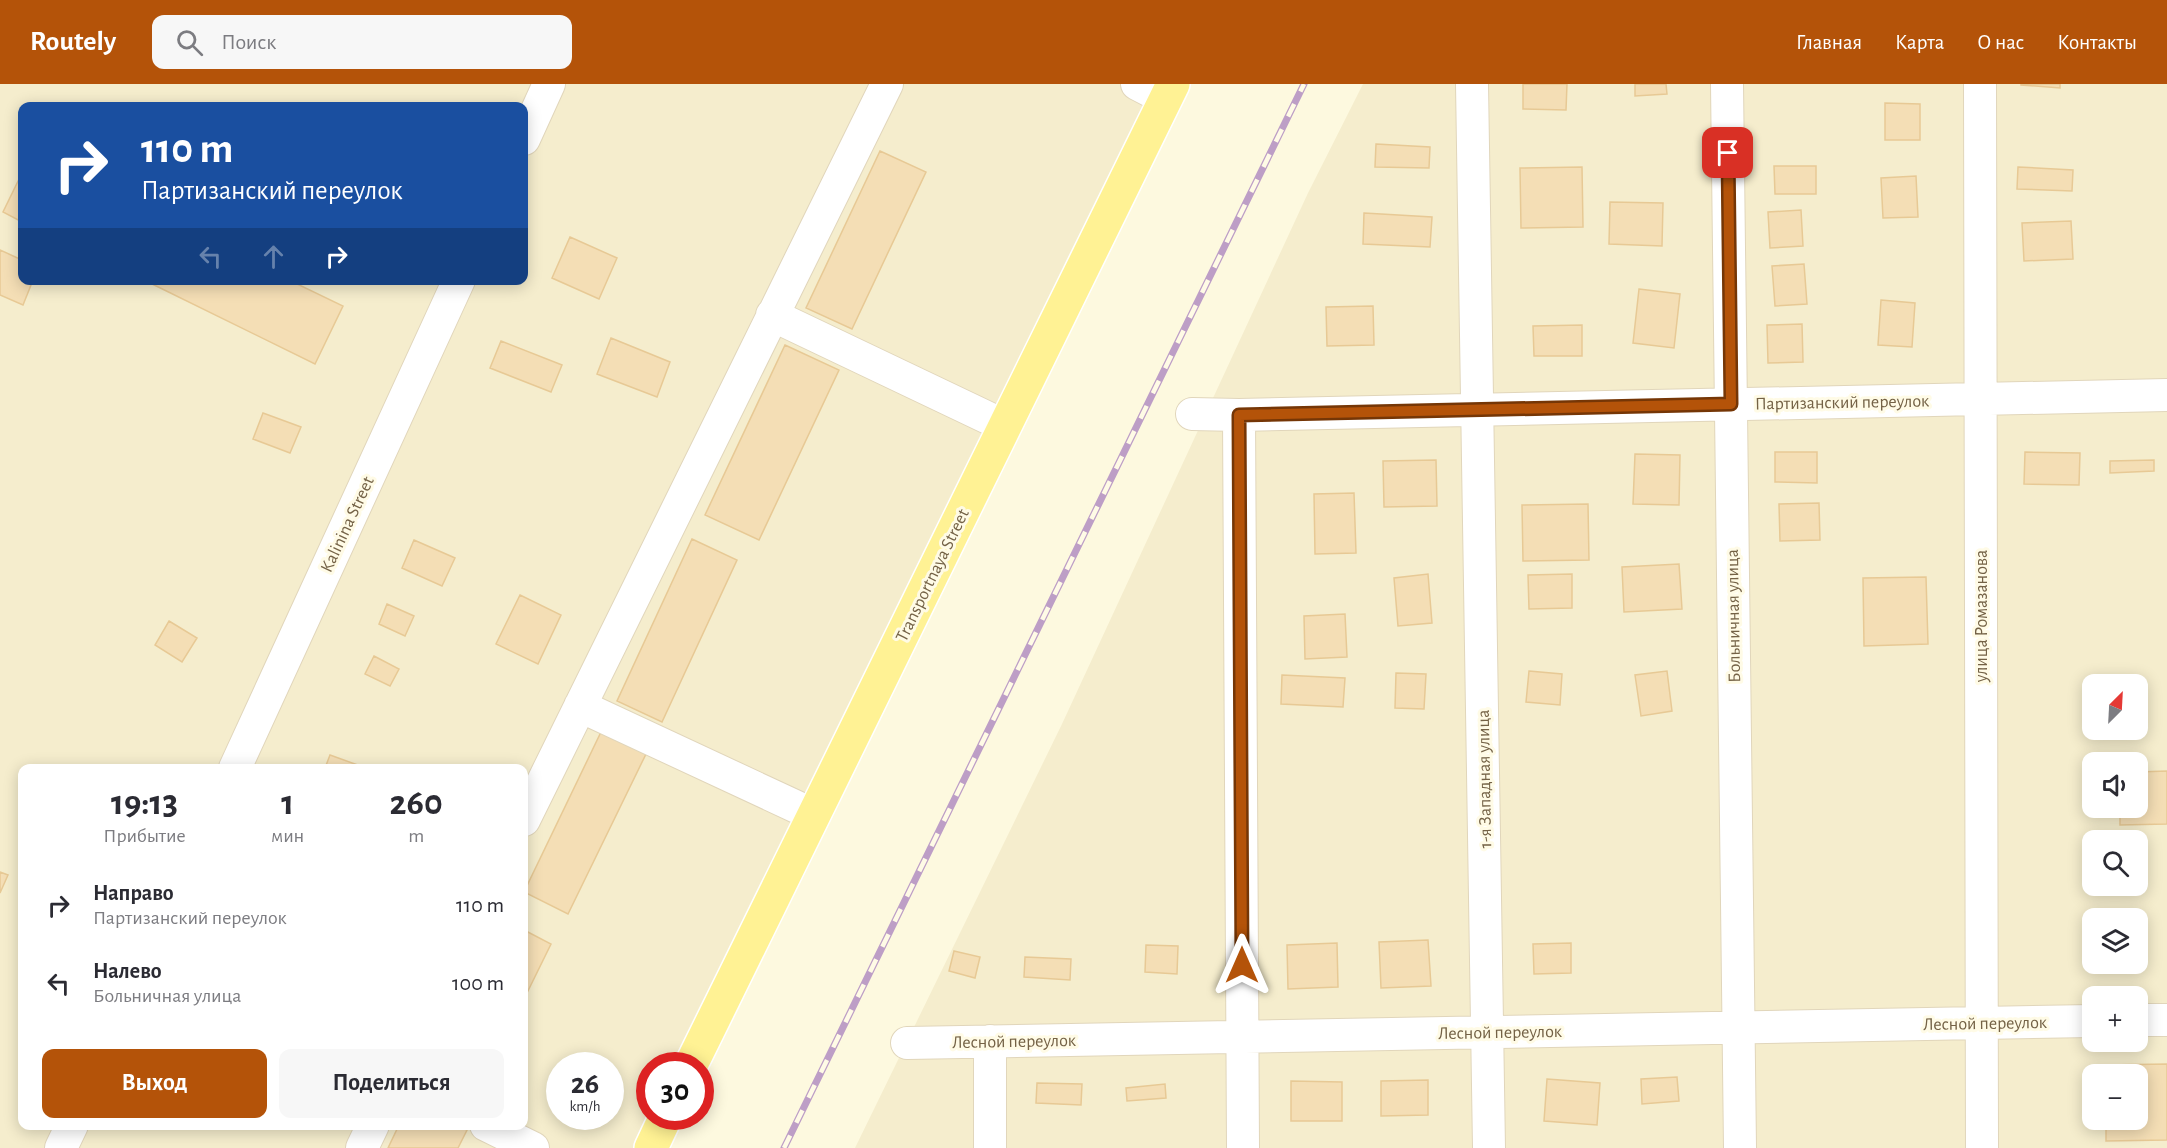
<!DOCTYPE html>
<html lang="ru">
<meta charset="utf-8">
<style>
body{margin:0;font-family:"Alegreya Sans",sans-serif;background:#f7f7f7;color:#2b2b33;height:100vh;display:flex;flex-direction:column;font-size:22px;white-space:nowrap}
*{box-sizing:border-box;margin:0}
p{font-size:20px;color:#7c7c81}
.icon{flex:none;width:33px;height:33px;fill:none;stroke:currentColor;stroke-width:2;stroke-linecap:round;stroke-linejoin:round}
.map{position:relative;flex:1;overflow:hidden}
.sheet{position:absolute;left:18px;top:680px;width:510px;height:366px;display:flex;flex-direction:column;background:#fff;border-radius:12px;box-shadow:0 3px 15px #0003}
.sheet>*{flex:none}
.top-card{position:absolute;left:18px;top:18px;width:510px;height:183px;border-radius:12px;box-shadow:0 3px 15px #0003;background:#1a4fa0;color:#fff;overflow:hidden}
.needle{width:39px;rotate:24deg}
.tools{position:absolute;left:2082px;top:590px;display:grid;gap:12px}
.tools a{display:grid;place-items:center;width:66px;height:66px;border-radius:12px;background:#fff;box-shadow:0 3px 15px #0003;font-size:30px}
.speed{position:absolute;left:546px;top:968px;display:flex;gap:12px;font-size:30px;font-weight:700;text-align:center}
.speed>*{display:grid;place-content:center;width:78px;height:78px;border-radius:50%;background:#fff;box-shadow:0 3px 15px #0003;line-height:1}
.speed small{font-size:15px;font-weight:400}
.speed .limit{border:9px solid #d22;background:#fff;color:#111}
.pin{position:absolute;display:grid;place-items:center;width:51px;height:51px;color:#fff;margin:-26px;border-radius:12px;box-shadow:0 3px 9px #0006}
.me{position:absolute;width:66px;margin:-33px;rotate:0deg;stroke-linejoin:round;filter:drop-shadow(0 0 4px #0008)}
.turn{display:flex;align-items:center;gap:21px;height:126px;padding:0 24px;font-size:27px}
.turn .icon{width:78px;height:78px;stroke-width:2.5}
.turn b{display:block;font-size:42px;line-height:51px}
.lanes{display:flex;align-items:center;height:57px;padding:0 24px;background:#0003;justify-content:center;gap:30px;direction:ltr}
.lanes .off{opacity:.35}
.eta{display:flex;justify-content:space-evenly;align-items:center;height:102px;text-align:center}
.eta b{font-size:36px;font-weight:700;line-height:42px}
.primary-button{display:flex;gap:12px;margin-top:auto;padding:12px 24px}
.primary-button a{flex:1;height:69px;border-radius:12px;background:#b45309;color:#fff;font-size:24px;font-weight:700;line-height:69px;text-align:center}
.primary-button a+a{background:#f7f7f7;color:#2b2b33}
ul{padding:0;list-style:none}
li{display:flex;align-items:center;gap:18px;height:78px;padding:0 24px}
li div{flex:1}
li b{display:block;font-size:22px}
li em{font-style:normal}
header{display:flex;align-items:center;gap:36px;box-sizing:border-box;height:84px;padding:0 30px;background:#b45309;color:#fff}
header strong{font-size:28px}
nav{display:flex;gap:33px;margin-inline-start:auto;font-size:21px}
.search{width:420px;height:54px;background:#f7f7f7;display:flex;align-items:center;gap:15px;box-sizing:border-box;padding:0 21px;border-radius:12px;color:#7c7c81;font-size:22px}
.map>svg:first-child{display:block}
.residential{fill:#f5edcd;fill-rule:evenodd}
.building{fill:#f4deb5;stroke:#e7c995;stroke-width:1.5}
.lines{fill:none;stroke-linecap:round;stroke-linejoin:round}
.minor-casing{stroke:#e1d6bb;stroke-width:34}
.major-casing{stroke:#fff;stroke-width:36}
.minor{stroke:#fff;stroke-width:32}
.major{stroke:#fff294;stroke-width:33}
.rail-casing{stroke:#bd9ec6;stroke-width:7}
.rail{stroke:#fffbe6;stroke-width:4.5;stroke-dasharray:14;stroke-linecap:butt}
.route-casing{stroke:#753606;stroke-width:15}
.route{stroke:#b45309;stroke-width:10}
.labels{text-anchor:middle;stroke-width:6;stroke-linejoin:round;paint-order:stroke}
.street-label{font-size:18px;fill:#746246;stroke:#fffbe6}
</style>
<header>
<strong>Routely</strong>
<div class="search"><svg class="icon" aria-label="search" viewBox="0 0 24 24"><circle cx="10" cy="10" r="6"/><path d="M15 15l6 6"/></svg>Поиск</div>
<nav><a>Главная</a><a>Карта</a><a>О нас</a><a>Контакты</a></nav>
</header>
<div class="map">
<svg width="2167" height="1064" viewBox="0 0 2167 1064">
<rect width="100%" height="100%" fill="#fdf9df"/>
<path class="residential" d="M0 0H1173L691 981H650L651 1064H0ZM22 22H524V196H22ZM22 684H524V1041H22ZM560 981H610V1032H560Z
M1363 0H2167V1064H855L1062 640 1308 109ZM2092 600H2138V645H2092ZM2092 678H2138V723H2092ZM2092 756H2138V801H2092ZM2092 834H2138V879H2092ZM2092 912H2138V957H2092ZM2092 990H2138V1035H2092Z"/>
<path class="building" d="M1523 0H1567L1566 26 1523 25Z
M1635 0H1666L1667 10 1635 12Z
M2021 0H2060V4L2021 1Z
M1885 19 1920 20V56H1885Z
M1376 60 1430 63 1429 84 1375 83Z
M880 67 926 88 852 245 806 224Z
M1774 82H1816V110H1775Z
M1582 83 1583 143 1521 144 1520 84Z
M2018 83 2073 86 2072 107 2017 105Z
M22 89V138L3 128Z
M1916 92 1918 133 1883 134 1881 94Z
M1610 118 1663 119 1662 162 1609 160Z
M1801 126 1803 162 1770 164 1768 128Z
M1364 129 1432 133 1430 163 1363 160Z
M2071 137 2073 175 2024 177 2022 139Z
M570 153 617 174 599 215 552 194Z
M0 166 22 176V196H33L23 221 0 211Z
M1804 180 1807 220 1775 222 1772 182Z
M144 196H289L343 222 315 280Z
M1639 205 1680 210 1674 264 1633 259Z
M1881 216 1915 219 1912 263 1878 261Z
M1373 222 1374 261 1327 262 1326 223Z
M1802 240 1803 278 1768 279 1767 241Z
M1582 241V272H1534L1533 242Z
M611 254 670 278 657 313 597 290Z
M501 257 562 281 551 308 490 284Z
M785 261 839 286 759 456 705 431Z
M263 329 301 343 290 369 253 355Z
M1775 368H1817V399L1775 398Z
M2025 368 2080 369 2079 401 2024 400Z
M1635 370 1680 371 1679 421 1633 420Z
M1436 376 1437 422 1384 423 1383 377Z
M2154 376V387L2110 389V377Z
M1354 409 1356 469 1315 470 1314 410Z
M1819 419 1820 456 1780 457 1779 420Z
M1588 420 1589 476 1523 477 1522 421Z
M692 455 737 476 662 638 617 617Z
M414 456 455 474 442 502 402 484Z
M1679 480 1682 525 1624 528 1622 483Z
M1428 490 1432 539 1398 542 1394 494Z
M1572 490V524L1529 525 1528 491Z
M1926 493 1928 560 1864 562 1863 494Z
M520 511 561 531 538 580 496 560Z
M387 520 414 532 405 552 379 540Z
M1345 530 1347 573 1305 575 1304 532Z
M169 537 197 554 182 578 155 561Z
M374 572 399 585 390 602 365 590Z
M1529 587 1562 590 1560 621 1526 618Z
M1667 587 1672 627 1641 632 1635 591Z
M1396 589 1426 590 1424 625 1395 624Z
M1282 591 1345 594 1343 623 1281 620Z
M601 648 646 670 568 830 524 808Z
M330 671 366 684H325Z
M2167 687V740L2120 741V723H2138V688Z
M0 788 8 791 0 809Z
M524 846 551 860 524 915Z
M1428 856 1431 902 1381 904 1379 858Z
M1337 859 1338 903 1288 905 1287 861Z
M1571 859V889L1534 890 1533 860Z
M1146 861 1178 862 1177 890 1145 888Z
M954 867 980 873 975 894 949 887Z
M1025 873 1071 875 1070 896 1024 893Z
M2167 980V1056L2106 1057V1035H2138V990H2106V981Z
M1677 993 1679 1017 1642 1020 1641 995Z
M1547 995 1600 999 1597 1041 1544 1037Z
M1428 996V1031L1381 1032V997Z
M1291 997 1342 998V1037H1291Z
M1037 999 1082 1000 1081 1021 1036 1019Z
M1165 1000 1166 1014 1127 1017 1126 1004Z
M399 1041H456L467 1046 458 1064H388Z"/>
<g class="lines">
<defs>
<path id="minor" d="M1137 0 1166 15
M1472 0 1489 1064
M1727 0 1740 1064
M1980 0 1982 1064
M524 55 549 0
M772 231 1005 342
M1192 330 1239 331 2167 311
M1239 331 1243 1064
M580 622 814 731
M235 684 459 196
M524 736 887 0
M2138 936H2167
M990 957V1064
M907 959 2092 937
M486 1041 533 1064
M61 1064 72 1041
M362 1064 373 1041"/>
<path id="major" d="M691 981 1173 0
M651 1064 666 1032"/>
</defs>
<use href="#minor" class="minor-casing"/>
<use href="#major" class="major-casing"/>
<use href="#minor" class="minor"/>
<use href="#major" class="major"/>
<defs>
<path id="rail" d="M784 1064 1304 0"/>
</defs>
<use href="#rail" class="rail-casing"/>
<use href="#rail" class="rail"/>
</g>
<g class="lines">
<defs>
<path id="route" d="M1242 881 1239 331 1731 320 1728 69"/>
</defs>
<use href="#route" class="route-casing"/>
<use href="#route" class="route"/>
</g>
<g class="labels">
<g class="street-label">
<text transform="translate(1842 318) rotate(-1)" y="6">Партизанский переулок</text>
<text transform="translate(347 440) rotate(-65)" y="6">Kalinina Street</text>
<text transform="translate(932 491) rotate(-64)" y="6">Transportnaya Street</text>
<text transform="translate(1733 532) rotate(-91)" y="6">Больничная улица</text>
<text transform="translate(1981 532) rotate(-90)" y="6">улица Ромазанова</text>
<text transform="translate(1484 695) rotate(-91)" y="6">1-я Западная улица</text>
<text transform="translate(1985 939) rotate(-1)" y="6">Лесной переулок</text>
<text transform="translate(1500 948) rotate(-1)" y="6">Лесной переулок</text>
<text transform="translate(1014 957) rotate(-1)" y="6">Лесной переулок</text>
</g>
</g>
</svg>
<div class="tools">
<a><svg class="needle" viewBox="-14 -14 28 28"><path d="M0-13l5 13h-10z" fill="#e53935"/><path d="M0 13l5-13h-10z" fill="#7c7c81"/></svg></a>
<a><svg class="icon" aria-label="sound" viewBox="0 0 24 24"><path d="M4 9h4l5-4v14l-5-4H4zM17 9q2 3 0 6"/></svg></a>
<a><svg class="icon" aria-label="search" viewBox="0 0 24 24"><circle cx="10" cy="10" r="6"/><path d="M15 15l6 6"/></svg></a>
<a><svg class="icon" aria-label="layers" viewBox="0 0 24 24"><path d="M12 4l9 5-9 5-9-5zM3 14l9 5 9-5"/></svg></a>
<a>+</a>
<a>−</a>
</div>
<div class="speed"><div>26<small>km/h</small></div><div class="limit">30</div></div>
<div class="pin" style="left:1728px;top:69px;background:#d93025"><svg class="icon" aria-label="arrive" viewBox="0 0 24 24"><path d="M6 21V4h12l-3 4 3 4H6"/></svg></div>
<svg class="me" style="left:1242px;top:881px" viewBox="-20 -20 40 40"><path d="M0-17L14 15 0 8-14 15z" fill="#b45309" stroke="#fff" stroke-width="4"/></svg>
<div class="top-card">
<div class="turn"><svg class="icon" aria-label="right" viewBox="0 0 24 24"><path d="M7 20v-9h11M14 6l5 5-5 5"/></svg><div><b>110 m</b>Партизанский переулок</div></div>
<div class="lanes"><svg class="icon off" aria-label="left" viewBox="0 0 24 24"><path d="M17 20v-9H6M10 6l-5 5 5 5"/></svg><svg class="icon off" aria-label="ahead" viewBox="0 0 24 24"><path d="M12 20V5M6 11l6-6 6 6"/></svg><svg class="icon" aria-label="right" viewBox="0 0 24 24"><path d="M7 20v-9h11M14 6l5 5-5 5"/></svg></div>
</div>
<section class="sheet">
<div class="eta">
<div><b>19:13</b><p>Прибытие</p></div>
<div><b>1</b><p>мин</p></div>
<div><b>260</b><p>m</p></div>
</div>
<ul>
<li><svg class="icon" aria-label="right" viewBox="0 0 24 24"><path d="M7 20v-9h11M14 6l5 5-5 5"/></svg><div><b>Направо</b><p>Партизанский переулок</p></div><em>110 m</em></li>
<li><svg class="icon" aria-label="left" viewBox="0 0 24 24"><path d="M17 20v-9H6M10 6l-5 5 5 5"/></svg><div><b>Налево</b><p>Больничная улица</p></div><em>100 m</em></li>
</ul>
<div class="primary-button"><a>Выход</a><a>Поделиться</a></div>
</section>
</div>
